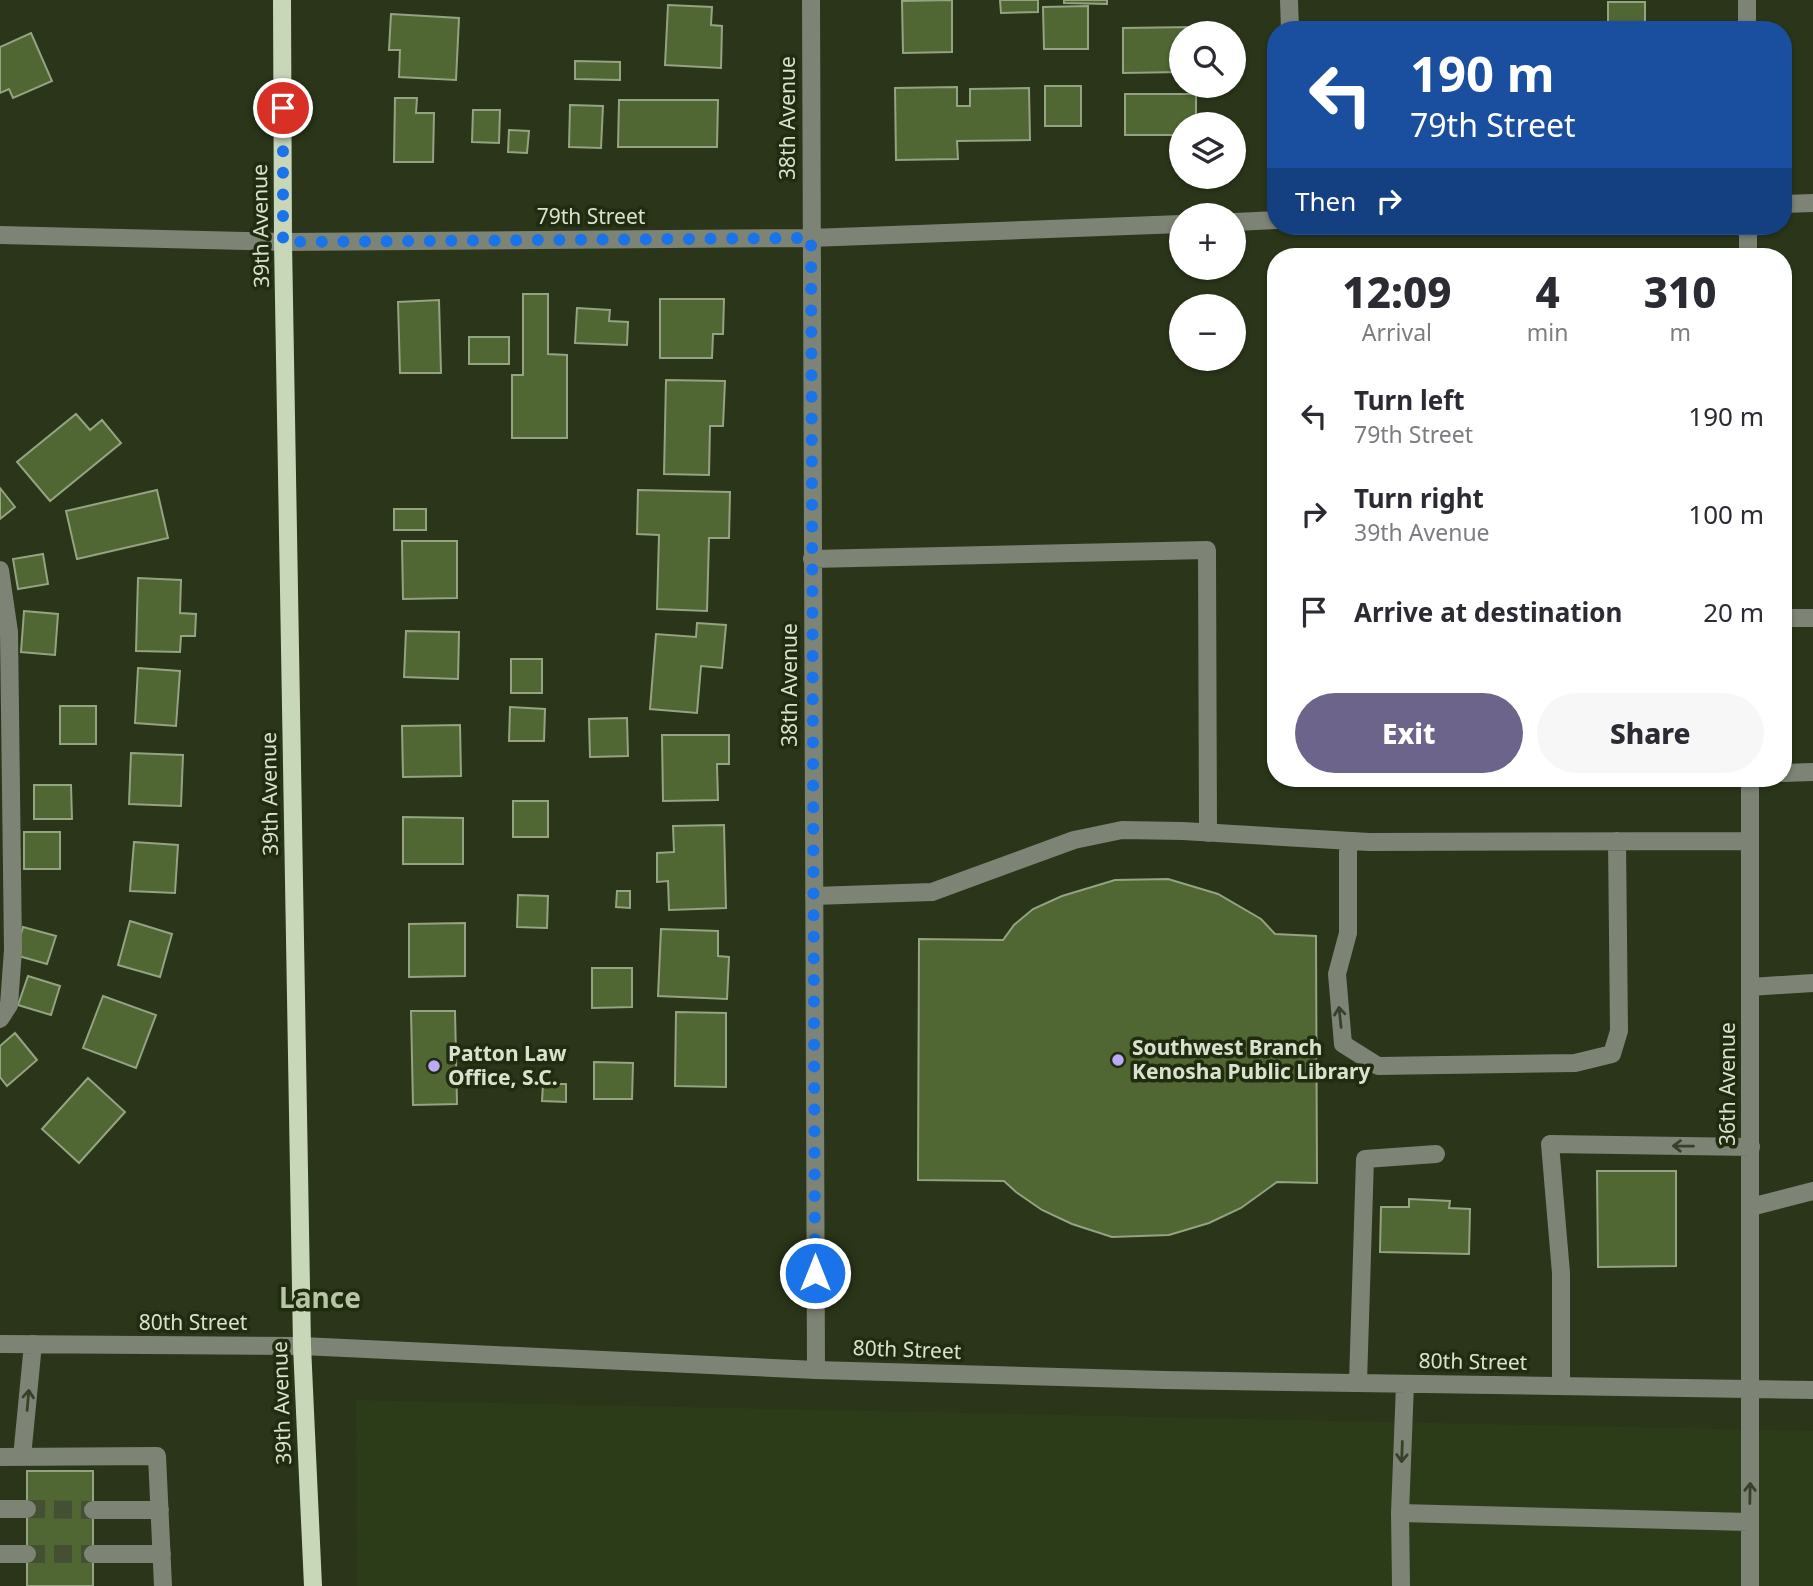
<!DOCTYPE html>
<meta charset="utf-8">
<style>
body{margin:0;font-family:"Noto Sans",sans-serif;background:#f7f7f7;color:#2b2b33;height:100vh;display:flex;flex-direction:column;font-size:26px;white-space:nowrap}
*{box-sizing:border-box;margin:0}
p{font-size:23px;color:#7c7c81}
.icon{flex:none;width:38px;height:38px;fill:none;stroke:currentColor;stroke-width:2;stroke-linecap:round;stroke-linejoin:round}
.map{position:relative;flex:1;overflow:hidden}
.details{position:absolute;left:1267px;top:248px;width:525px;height:539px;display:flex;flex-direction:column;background:#fff;border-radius:28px;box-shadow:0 2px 5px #0004}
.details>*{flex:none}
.top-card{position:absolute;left:1267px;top:21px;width:525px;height:214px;border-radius:28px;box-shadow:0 2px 5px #0004;background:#1a4fa0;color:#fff;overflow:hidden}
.tools{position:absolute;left:1169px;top:21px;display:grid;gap:14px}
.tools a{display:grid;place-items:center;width:77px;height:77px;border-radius:50%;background:#fff;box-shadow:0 2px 5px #0004;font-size:35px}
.pin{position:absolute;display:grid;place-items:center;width:60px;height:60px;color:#fff;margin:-30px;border:4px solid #fff;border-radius:50%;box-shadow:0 2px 7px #0007}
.me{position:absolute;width:77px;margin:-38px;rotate:0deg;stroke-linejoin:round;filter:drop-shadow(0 0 5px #0008)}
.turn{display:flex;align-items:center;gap:24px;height:147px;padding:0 28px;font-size:32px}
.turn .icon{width:91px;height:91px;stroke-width:2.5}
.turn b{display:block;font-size:49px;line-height:60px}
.then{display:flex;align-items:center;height:66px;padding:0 28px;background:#0003;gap:14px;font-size:26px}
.eta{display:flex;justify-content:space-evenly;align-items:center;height:119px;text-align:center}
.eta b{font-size:42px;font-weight:800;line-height:49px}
.primary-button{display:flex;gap:14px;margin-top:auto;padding:14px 28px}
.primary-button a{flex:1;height:80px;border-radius:42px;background:#6c648b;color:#fff;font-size:28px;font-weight:800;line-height:80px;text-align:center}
.primary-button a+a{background:#f7f7f7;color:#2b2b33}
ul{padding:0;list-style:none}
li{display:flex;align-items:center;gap:21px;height:98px;padding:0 28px}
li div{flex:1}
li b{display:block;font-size:26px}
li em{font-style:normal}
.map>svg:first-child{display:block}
.built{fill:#2d3c18}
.building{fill:#506633;stroke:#94a382;stroke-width:2}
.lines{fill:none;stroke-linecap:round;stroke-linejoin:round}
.minor-tunnel{stroke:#444f34;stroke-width:18;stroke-dasharray:18 9;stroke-linecap:butt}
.minor{stroke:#7d8375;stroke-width:18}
.major{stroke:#c9d7b9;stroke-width:18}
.oneway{stroke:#374128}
.route{stroke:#1a73e8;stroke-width:12;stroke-dasharray:0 21.6}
.poi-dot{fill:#bbaaf6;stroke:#202b0f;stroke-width:2.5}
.labels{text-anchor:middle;stroke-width:7;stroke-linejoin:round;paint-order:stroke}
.street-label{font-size:21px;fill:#d9e1cf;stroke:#202b0f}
.poi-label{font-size:21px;font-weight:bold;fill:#d9e1cf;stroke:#202b0f;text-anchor:start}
.district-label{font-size:28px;font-weight:bold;fill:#b6c6a4;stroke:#202b0f}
</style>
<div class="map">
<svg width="1813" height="1586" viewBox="0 0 1813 1586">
<rect width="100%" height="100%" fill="#2a3519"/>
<path class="built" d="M356 1400 1813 1431V1586H357Z"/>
<path class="building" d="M952 0V52L903 53 902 1Z
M1000 0H1038V12L1001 13Z
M1064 0H1107V4L1064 3Z
M1608 2H1645V30H1608Z
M668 5 712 7 711 25 722 26 721 68 665 65Z
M1088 6V49H1044L1043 7Z
M391 14 459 18 456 80 399 77 400 50H389Z
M1193 27 1194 33H1181V72L1123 73V28Z
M31 33 52 81 13 98 9 89 0 93V47Z
M575 61 620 62V80L575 79Z
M1045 86H1081V126H1045Z
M957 87V106H970V89L1029 88 1030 140 957 141 958 159 896 160 895 88Z
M1125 94H1196V124H1181V135H1125Z
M395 98H417L416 113H434L433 162H394Z
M619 100H718L717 147H618Z
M570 105 603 106 601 148 569 147Z
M473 110H500L499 143 472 142Z
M509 130 529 131 527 153 508 152Z
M523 294H548V354L567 355V438H512V375H523Z
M660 299H724L723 334H713L712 358H660Z
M439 300 441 373H400L398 302Z
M577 308 610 310 609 321 628 322 627 345 575 343Z
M469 337H509V364H469Z
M666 380 725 381 723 426H710L709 475 664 474Z
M76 414 90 430 102 420 121 443 50 501 17 462Z
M0 488 15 507 0 519Z
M157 490 168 538 77 559 66 511Z
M638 490 730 492 729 538H709L707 611 657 609 659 535 637 534Z
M394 509H426V530H394Z
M402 541H457V598L403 599Z
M43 554 48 584 18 589 13 559Z
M138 578 181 580 180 613 196 614 195 636H181L180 652 136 651Z
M24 611 58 614 55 655 21 652Z
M697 623 726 625 722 668 701 666 697 713 650 709 656 634 696 637Z
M406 631 459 632 458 679 404 677Z
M511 659H542V693H511Z
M138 668 180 671 176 726 135 723Z
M60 706H96V744H60Z
M510 707 545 709 544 741H509Z
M627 718 628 756 590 757 589 719Z
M460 725 461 776 403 777 402 726Z
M662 735H729V764H717L718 800 663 801Z
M131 753 183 755 181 806 129 804Z
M34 785H71L72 819H34Z
M513 801H548V837H513Z
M403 817 463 818V864H403Z
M724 825 726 908 669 910 668 881 657 882V853L674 852 673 826Z
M24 832H60V869H24Z
M134 842 178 845 175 893 130 891Z
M1168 879 1218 894 1261 919 1275 934 1316 936 1317 1183 1277 1182 1241 1208 1209 1223 1169 1235 1112 1237 1072 1224 1042 1210 1016 1192 1004 1181 918 1180 919 939 1003 940 1014 925 1033 909 1062 896 1115 880Z
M617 891H630V908L616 907Z
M518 895 548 896 547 928 517 927Z
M130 921 172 934 160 977 118 965Z
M465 923V976L409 977V924Z
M23 927 56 936 47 964 15 955Z
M661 929 718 931V956L729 957 727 999 658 996Z
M592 968H632V1007L592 1008Z
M28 976 60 986 51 1015 18 1005Z
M103 996 156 1015 136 1068 83 1048Z
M411 1011H455L457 1104 413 1105Z
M676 1012 726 1013V1087L675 1086Z
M15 1033 37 1060 7 1086 0 1077V1046Z
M594 1062 633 1063 632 1099H594Z
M88 1078 125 1112 79 1163 42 1129Z
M543 1084H566V1102L542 1101Z
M1597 1171H1676V1266L1598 1267Z
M1409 1199 1450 1201 1449 1208 1470 1209 1469 1254 1380 1252 1381 1207H1409Z
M27 1471H93V1586H27Z"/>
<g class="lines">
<path class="minor-tunnel" d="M27 1509 93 1510
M27 1554H93"/>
<path class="minor" d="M811 0 816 1370
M1289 0 1290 30
M1747 0V30
M1783 204 1813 203
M1234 222 1276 220
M1748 226V257
M0 235 283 242 811 238 1181 224
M812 559 1207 550 1208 833
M0 570 9 632 13 950 9 1005 0 1019
M1783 618H1813
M1783 773 1813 772
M1750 779V1586
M1348 841V933L1337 974 1343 1044 1378 1066 1575 1063 1612 1054 1619 1031 1617 841
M814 896 932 892 1074 840 1122 830 1183 831 1369 842 1750 841
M1750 987 1813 983
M1751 1207 1813 1191
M0 1344 302 1346 816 1370 1164 1380 1813 1390
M1358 1383 1365 1159 1436 1154
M1561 1386V1273L1550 1144 1751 1147
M0 1457 157 1456 163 1586
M22 1457 33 1344
M0 1509H27
M93 1510H160
M1400 1513 1749 1522
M0 1554H27
M93 1554H162
M1401 1586 1400 1513 1405 1384"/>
<path class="major" d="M282 0 283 242 302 1346 313 1586"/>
</g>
<defs><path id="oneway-shaft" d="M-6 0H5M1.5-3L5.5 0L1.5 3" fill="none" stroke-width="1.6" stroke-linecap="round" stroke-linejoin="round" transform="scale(1.75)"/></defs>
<g class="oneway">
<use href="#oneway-shaft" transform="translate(1340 1017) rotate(-96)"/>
<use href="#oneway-shaft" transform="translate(1683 1146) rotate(-179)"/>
<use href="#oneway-shaft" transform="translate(28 1400) rotate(-85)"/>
<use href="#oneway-shaft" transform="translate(1402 1452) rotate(92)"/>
<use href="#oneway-shaft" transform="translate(1750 1493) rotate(-89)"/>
</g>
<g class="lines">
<path class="route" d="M283 108V242L811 238 815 1273"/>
</g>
<g class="poi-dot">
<circle cx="1118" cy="1060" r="7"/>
<circle cx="434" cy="1066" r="7"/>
</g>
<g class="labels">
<g class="street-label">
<text transform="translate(788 118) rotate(-90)" y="7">38th Avenue</text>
<text x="591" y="224">79th Street</text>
<text transform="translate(261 226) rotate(-91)" y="7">39th Avenue</text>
<text transform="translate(790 685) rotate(-90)" y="7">38th Avenue</text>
<text transform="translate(270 794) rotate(-91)" y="7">39th Avenue</text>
<text transform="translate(1728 1084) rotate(-90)" y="7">36th Avenue</text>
<text x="193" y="1330">80th Street</text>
<text transform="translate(907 1350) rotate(2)" y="7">80th Street</text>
<text transform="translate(1473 1362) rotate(1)" y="7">80th Street</text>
<text transform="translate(282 1403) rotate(-92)" y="7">39th Avenue</text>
</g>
<g class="poi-label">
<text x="1132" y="1055">Southwest Branch<tspan x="1132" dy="24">Kenosha Public Library</tspan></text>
<text x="448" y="1061">Patton Law<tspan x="448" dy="24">Office, S.C.</tspan></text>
</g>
<g class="district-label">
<text x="320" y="1308">Lance</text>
</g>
</g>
</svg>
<div class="tools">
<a><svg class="icon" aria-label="search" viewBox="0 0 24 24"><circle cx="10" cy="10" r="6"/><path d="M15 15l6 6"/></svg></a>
<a><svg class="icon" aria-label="layers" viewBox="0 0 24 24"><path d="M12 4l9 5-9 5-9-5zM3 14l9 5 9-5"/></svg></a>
<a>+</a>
<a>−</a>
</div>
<div class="pin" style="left:283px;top:108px;background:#d93025"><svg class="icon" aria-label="arrive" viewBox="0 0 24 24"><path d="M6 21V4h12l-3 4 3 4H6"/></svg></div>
<svg class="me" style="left:815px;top:1273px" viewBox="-20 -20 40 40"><circle r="17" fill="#1a73e8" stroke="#fff" stroke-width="3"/><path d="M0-11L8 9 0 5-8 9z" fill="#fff"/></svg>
<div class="top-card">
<div class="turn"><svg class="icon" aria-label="left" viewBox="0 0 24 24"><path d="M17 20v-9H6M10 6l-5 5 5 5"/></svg><div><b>190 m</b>79th Street</div></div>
<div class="then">Then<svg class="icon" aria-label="right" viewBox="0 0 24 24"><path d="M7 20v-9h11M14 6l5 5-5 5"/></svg></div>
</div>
<section class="details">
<div class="eta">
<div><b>12:09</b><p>Arrival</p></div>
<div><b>4</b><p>min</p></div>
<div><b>310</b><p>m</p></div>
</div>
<ul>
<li><svg class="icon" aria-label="left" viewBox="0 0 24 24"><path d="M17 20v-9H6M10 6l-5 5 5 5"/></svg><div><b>Turn left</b><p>79th Street</p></div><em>190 m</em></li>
<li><svg class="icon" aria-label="right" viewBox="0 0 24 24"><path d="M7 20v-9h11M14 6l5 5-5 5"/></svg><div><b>Turn right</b><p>39th Avenue</p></div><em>100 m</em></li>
<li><svg class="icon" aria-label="arrive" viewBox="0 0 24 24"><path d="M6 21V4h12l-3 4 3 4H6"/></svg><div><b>Arrive at destination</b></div><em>20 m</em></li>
</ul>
<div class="primary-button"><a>Exit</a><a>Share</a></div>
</section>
</div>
